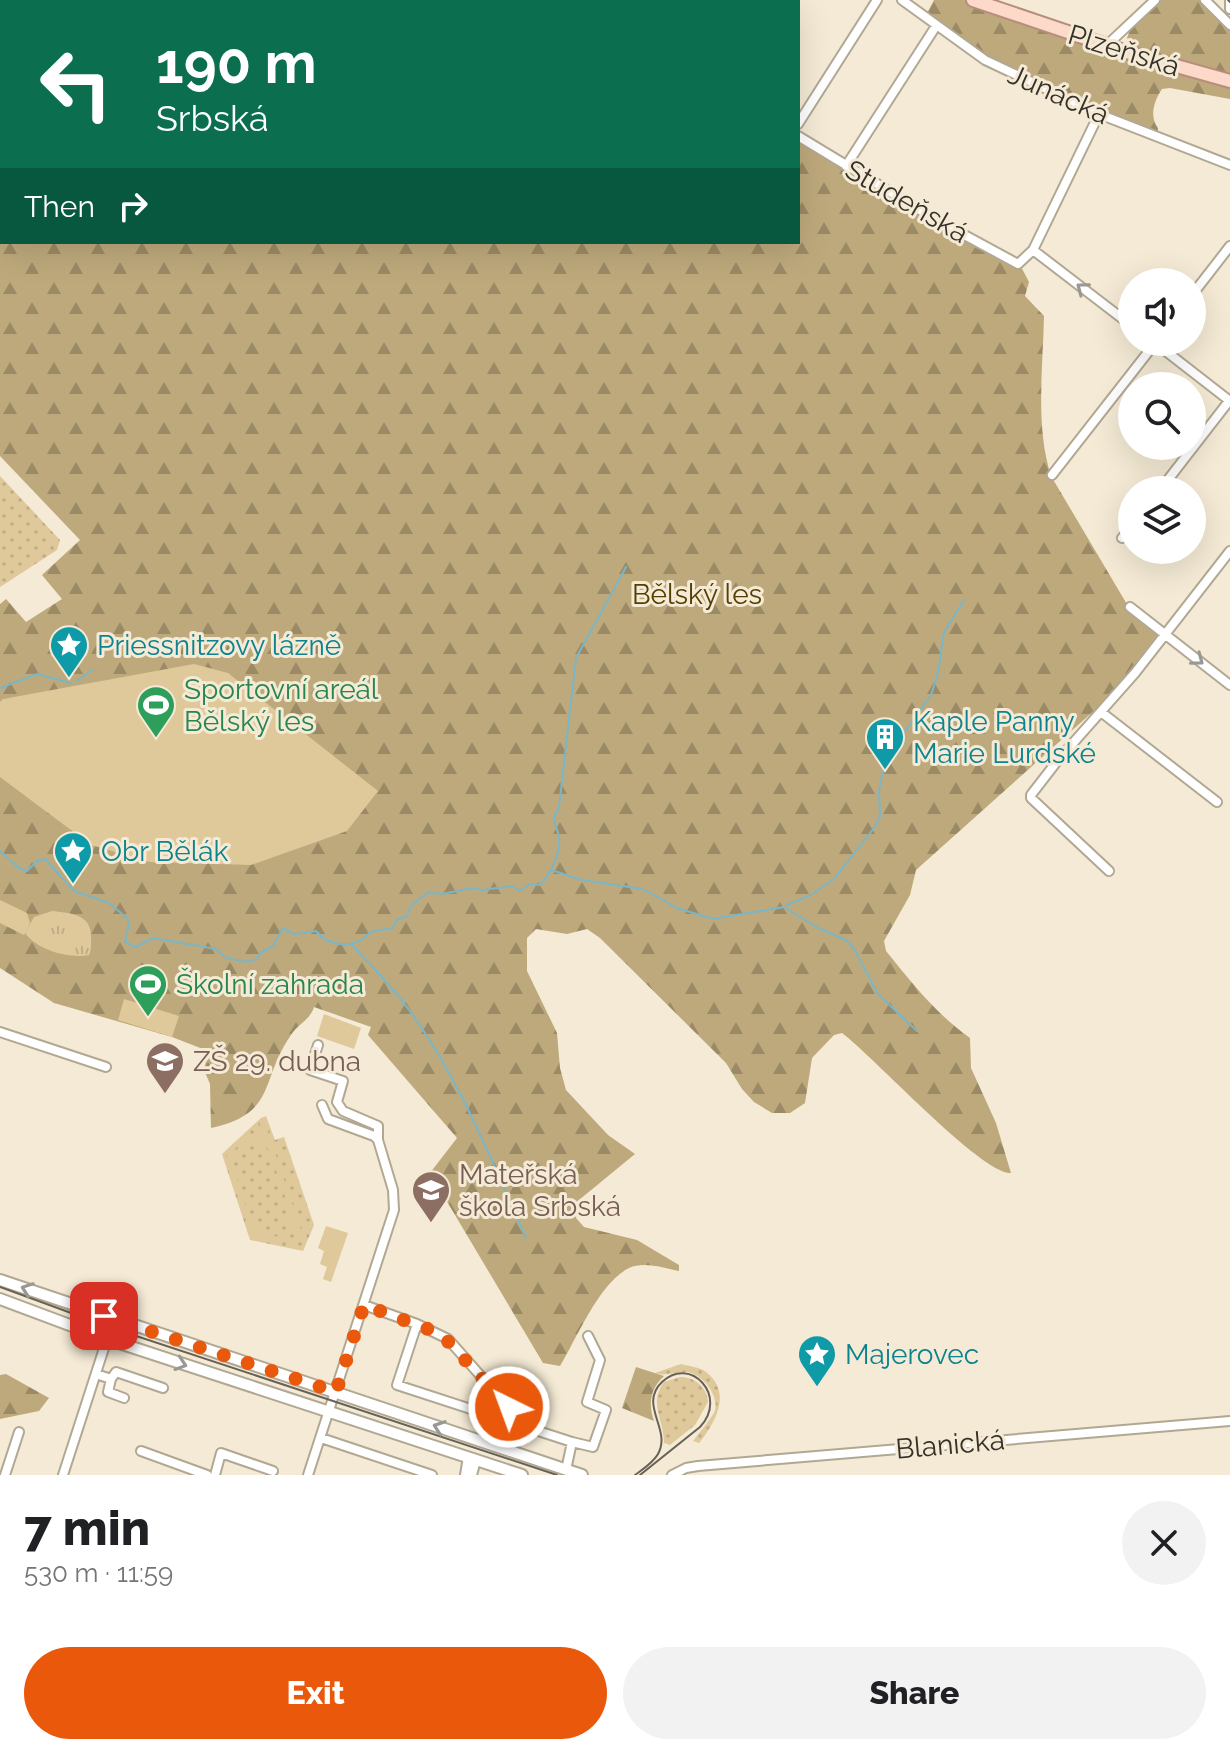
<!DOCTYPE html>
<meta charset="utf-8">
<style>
body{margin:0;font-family:Raleway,sans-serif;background:#f2f2f2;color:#202124;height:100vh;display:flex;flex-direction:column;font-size:30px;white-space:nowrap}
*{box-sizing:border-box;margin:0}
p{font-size:26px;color:#757577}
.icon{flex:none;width:44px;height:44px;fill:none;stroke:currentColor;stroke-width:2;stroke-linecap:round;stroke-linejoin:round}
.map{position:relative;height:1475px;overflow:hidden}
.details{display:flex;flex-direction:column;background:#fff;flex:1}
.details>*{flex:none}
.top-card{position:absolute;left:0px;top:0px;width:800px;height:244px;box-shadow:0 8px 32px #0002;background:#0b6e4f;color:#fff;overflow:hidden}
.controls{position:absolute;left:1118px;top:268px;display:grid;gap:16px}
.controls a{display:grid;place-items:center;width:88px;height:88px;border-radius:50%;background:#fff;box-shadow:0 8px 32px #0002;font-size:40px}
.pin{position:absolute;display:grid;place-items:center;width:68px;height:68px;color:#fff;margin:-34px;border-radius:16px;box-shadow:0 4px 12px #0006}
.me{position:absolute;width:88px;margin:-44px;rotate:318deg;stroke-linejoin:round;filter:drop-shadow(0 0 6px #0008)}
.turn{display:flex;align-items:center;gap:28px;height:168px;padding:0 24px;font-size:36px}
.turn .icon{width:104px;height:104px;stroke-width:2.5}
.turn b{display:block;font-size:56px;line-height:68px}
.then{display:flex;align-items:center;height:76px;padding:0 24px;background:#0003;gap:16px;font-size:30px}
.round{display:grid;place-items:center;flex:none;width:84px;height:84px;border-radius:42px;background:#f2f2f2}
.headline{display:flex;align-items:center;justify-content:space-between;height:136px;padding:0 24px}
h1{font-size:48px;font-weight:800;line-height:60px}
.primary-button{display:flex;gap:16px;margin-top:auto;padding:16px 24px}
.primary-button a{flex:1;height:92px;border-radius:48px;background:#ea580c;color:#fff;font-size:32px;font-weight:800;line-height:92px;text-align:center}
.primary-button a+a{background:#f2f2f2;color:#202124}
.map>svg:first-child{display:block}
.grass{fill:url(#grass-dots)}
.forest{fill:url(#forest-firs)}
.park{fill:url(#park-tufts)}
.pitch{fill:#dfc99b;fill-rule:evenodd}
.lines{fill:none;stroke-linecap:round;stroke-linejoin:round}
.stream{stroke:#7bb6c7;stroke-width:2}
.minor-casing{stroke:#b1a894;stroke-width:12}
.tertiary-casing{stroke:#b1a894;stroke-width:14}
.primary-casing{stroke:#b78e7b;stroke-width:16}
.minor{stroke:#fff;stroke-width:8}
.tertiary{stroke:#fff;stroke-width:10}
.primary{stroke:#fdd9ca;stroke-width:12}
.tram{stroke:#676156;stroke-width:2}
.oneway{stroke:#9a9894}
.route{stroke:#ea580c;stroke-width:14;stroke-dasharray:0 25.2}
.labels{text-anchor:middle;stroke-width:6;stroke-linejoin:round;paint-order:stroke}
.street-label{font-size:28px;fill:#36322a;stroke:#f4ead5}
.park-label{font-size:28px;fill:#543f02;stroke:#f4ead5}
.culture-label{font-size:28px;fill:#0d838f;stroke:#f4ead5;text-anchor:start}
.leisure-label{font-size:28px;fill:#27864d;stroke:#f4ead5;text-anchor:start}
.education-label{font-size:28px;fill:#785e54;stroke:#f4ead5;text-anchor:start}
</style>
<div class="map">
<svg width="1230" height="1475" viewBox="0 0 1230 1475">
<defs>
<pattern id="grass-dots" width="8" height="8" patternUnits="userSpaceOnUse" patternTransform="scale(2)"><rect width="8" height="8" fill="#dfc99b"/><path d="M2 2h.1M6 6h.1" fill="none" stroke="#c0ad86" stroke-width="1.8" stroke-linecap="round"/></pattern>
<pattern id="forest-firs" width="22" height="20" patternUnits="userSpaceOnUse" patternTransform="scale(2)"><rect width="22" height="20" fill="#bea97c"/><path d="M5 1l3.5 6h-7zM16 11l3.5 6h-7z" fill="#9b8a66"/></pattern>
<pattern id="park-tufts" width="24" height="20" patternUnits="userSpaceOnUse" patternTransform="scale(2)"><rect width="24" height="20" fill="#dfc99b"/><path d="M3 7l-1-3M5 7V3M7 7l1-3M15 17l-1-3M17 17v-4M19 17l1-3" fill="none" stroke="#c0ad86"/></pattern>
</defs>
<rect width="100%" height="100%" fill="#f4ead5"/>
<path class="grass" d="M0 476 60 540 57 550 0 587Z
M266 1116 275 1140 284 1137 314 1225 303 1251 250 1240 222 1154 261 1118Z
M681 1364C688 1366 700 1367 706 1372 733 1393 715 1423 699 1443L693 1441C701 1431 709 1421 714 1413 721 1398 703 1373 686 1372 674 1371 667 1377 655 1373Z
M680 1377C695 1377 707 1387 708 1402L695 1425 670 1445 664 1443C664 1419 648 1404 664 1382Z"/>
<path class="forest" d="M0 0 622 2H2V242H798V131L914 204 1017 259 1029 282 1025 296 1044 316C1043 368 1035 426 1051 476L1128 606 1166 639 1125 683 916 870 910 895 884 941 886 951C912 983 936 1014 970 1038L971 1068 996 1123 1011 1173C982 1175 873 1056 842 1033L834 1035 812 1058 805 1103 790 1113H772L754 1102 742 1089 726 1063 600 938 587 929 567 934 536 929 527 938V971L557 1033 560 1068 566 1090 608 1135 635 1154 579 1200 576 1218 584 1227 637 1240 679 1265V1271C664 1268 644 1261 629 1268 599 1283 577 1338 560 1366L543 1363 430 1173 457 1138 368 1035 371 1027 314 1007C310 1020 298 1024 291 1035 259 1081 278 1113 211 1128L210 1084 204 1070 208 1051 172 1037 54 1003 0 968V604L6 599 26 622 62 599 42 575 80 540 0 456Z
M934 0H973L1230 80V99L1170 88 1162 89C1154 101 1149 116 1158 128L1157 137 985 60 925 17Z
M1161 0H1201L1230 29V75L1134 47 1127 38 1131 27Z
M636 1367 664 1376C650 1389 648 1404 654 1421L622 1408Z
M6 1374 49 1398 39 1411 0 1419V1375Z"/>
<path class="park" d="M52 911C70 913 91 914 91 936 91 943 92 948 89 955 69 959 37 950 25 933L34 917Z"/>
<path class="pitch" d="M194 664 228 673 378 791 347 831 251 865 150 862 91 845 0 777V702L3 699Z
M0 900 27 913 30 923 24 935 0 923Z
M124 999 179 1016 172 1037 118 1020Z
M324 1014 361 1028 354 1049 317 1036Z
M264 1120 302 1232 297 1234 294 1226C284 1243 260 1248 250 1228 245 1219 243 1208 239 1199 235 1188 229 1175 227 1163 224 1140 248 1132 265 1139L259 1121ZM253 1140 263 1144 269 1150 291 1214 289 1226 278 1236C271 1237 265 1237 259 1232 251 1225 230 1164 233 1154 236 1144 244 1141 253 1140Z
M326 1226 348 1233 331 1282 323 1279 327 1267 320 1264 324 1251 318 1248Z"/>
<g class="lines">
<path class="stream" d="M77 681 92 670
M0 688 37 674 71 683
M0 851 19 868 27 871 37 861 45 859 74 891 109 903 127 918 129 923 125 942 136 947 151 939H158L216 949 226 958 246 962 257 959 260 953 273 946 283 928 294 934 316 931C330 948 357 949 370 932L392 928 397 920 407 916 411 906 428 892 442 894 473 888 482 890 512 886 520 891 530 884 540 885C550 874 561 854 559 838 557 822 550 824 559 807L576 658 626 567
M551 870 582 880 643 889 677 908 713 919 784 907 818 928 846 940 854 949 878 994 917 1031
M787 905 811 895 834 879 874 828 880 816 879 790 884 768 897 743 931 695 938 673 944 632 964 600
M352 945C373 967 395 990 412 1014 461 1082 492 1162 526 1238"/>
<defs>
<path id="minor" d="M614 0 617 2
M902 0 985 60 1099 114 1230 165
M1205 0 1230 25
M1230 0V9
M767 2 768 0
M1106 46 1155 0
M798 124 877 0
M798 136 935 219 1018 264 1033 250 1099 114
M846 166 936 26
M1033 250 1132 326
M1192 295 1230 246
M1154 342 1230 401
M1052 475 1156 342
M1160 490 1229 401
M1122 538 1132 526
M1130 607 1230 685
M1101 712 1217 802
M1109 871 1031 798V795L1058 760 1135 673 1230 551
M0 1032 106 1067
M318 1045 310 1070 343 1081 337 1102 343 1111 378 1126V1139
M364 1305 417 1324 448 1339 525 1426
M417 1324 397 1385 572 1442 566 1470
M96 1374 111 1379 116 1372 163 1388
M111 1379 108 1392 124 1398
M321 1438 432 1475
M572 1442 593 1447 606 1410 587 1402 600 1360 588 1336
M141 1451 207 1475
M5 1475 19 1432
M63 1475 107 1339
M215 1475 221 1453 273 1471
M308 1475 394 1210 393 1190 378 1140 374 1136 328 1119 322 1105
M465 1475 468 1457
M472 1475 476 1460
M672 1475 686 1468 698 1466 1230 1421"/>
<path id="tertiary" d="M0 1280 582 1475
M0 1299 107 1339 522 1475"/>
<path id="primary" d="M973 0 1130 53 1230 81"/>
</defs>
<use href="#minor" class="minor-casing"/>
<use href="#tertiary" class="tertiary-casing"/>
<use href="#primary" class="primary-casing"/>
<use href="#minor" class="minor"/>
<use href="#tertiary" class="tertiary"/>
<use href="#primary" class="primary"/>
<path class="tram" d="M1228 0 1230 2
M0 1287 112 1328 557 1475
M635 1475C643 1469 653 1463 658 1454 672 1429 638 1405 662 1382 690 1355 729 1396 700 1427L640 1475"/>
</g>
<defs><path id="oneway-chevron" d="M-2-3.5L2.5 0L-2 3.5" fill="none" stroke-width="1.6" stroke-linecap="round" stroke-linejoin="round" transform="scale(2)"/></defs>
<g class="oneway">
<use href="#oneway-chevron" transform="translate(1082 288) rotate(-143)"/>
<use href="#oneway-chevron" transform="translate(1198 660) rotate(37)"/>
<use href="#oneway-chevron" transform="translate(27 1289) rotate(-160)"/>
<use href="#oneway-chevron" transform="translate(181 1364) rotate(18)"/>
<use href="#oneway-chevron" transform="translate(439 1427) rotate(-161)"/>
</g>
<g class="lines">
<path class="route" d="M104 1316 336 1392 364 1305 441 1334 509 1407"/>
</g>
<defs>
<symbol id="sight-pin" viewBox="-11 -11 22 30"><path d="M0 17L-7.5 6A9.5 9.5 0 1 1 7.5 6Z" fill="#0f9aa8" stroke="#f4ead5"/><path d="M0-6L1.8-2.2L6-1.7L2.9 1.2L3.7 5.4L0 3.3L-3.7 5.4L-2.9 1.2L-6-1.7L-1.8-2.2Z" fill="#fff"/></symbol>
<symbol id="stadium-pin" viewBox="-11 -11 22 30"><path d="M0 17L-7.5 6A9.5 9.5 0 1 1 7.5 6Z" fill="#2e9e5b" stroke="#f4ead5"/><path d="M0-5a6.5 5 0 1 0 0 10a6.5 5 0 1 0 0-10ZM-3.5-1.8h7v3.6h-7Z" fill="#fff"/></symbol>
<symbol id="building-pin" viewBox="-11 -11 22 30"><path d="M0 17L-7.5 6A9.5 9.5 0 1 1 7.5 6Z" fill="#0f9aa8" stroke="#f4ead5"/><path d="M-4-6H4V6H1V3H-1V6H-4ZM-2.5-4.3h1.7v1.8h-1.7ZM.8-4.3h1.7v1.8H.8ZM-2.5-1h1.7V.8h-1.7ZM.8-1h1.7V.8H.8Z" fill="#fff"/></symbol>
<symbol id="school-pin" viewBox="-11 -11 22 30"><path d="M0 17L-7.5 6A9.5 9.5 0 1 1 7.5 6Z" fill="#8d6e63" stroke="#f4ead5"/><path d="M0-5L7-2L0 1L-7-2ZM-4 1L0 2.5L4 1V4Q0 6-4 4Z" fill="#fff"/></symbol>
</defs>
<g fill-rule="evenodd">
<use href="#sight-pin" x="47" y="623" width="44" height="60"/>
<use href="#stadium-pin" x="134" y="683" width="44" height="60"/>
<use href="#building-pin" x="863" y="715" width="44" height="60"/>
<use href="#sight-pin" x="51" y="829" width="44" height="60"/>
<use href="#stadium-pin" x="126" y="962" width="44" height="60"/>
<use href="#school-pin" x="143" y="1039" width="44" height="60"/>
<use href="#school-pin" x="409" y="1168" width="44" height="60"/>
<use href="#sight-pin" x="795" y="1332" width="44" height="60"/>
</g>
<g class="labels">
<g class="street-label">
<text transform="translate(1124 50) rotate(17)" y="10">Plzeňská</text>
<text transform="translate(1059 94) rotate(24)" y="10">Junácká</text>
<text transform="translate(907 201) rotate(30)" y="10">Studeňská</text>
<text transform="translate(950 1444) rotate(-5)" y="10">Blanická</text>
</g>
<g class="park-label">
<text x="697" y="604">Bělský les</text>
</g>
<g class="culture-label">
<text x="97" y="655">Priessnitzovy lázně</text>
<text x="913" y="731">Kaple Panny<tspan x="913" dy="32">Marie Lurdské</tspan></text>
<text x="101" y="861">Obr Bělák</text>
<text x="845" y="1364">Majerovec</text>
</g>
<g class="leisure-label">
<text x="184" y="699">Sportovní areál<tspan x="184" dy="32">Bělský les</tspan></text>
<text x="176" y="994">Školní zahrada</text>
</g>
<g class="education-label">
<text x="193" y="1071">ZŠ 29. dubna</text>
<text x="459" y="1184">Mateřská<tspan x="459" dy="32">škola Srbská</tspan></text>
</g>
</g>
</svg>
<div class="controls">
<a><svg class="icon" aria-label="sound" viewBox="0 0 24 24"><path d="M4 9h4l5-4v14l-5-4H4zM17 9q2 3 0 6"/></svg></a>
<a><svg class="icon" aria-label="search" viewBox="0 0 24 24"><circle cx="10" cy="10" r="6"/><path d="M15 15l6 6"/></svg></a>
<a><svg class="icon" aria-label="layers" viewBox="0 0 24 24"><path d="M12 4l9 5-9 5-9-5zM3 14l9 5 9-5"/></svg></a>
</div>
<div class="pin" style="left:104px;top:1316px;background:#d93025"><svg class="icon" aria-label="arrive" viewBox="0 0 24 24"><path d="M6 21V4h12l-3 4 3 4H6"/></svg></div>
<svg class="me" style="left:509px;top:1407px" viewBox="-20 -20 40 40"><circle r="17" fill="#ea580c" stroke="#fff" stroke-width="3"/><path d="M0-11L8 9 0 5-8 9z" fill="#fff"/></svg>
<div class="top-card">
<div class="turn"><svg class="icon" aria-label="left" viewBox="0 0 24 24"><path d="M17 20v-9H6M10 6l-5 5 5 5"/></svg><div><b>190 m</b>Srbská</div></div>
<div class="then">Then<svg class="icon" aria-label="right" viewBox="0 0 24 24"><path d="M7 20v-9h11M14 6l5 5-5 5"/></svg></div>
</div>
</div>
<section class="details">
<div class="headline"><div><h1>7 min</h1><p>530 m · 11:59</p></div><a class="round"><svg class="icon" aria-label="close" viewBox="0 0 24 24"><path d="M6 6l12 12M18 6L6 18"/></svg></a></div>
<div class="primary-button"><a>Exit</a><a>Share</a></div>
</section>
